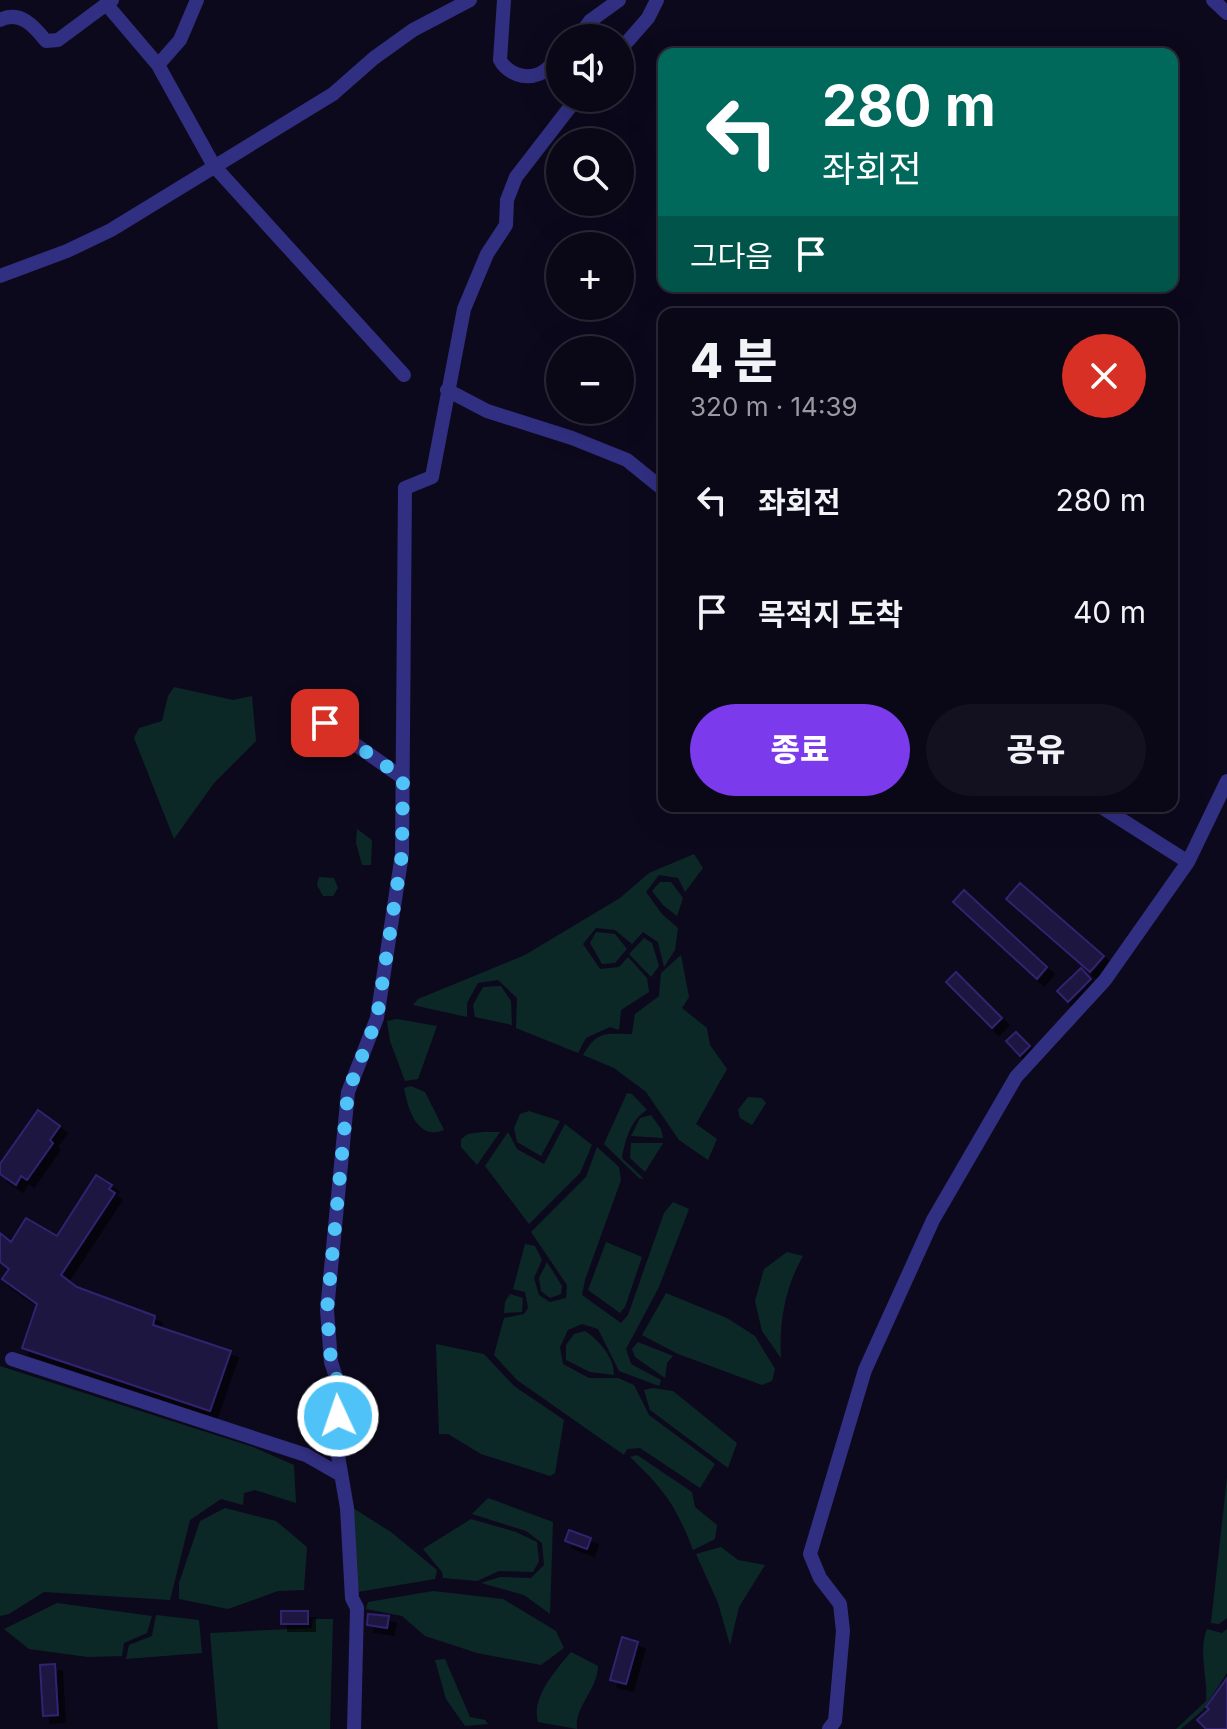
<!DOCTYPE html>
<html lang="ko">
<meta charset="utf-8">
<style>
body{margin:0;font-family:Inter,"Noto Sans KR",sans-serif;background:#13101f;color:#f1f3f6;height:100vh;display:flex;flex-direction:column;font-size:30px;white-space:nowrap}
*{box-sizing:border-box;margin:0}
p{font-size:26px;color:#9999a1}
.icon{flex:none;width:44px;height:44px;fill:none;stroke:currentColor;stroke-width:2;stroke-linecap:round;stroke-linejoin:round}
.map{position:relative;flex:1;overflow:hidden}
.details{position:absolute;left:658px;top:308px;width:520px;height:504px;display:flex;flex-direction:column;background:#0a0716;border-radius:16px;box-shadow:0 8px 32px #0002,0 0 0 2px #2a2835}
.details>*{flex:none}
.guide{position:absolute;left:658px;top:48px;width:520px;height:244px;border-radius:16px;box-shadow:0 8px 32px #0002,0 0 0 2px #2a2835;background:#00695c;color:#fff;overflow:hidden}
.fabs{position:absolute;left:546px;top:24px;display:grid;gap:16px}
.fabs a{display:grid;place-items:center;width:88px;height:88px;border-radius:50%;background:#0a0716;box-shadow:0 8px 32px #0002,0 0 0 2px #2a2835;font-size:40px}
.pin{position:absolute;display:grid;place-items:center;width:68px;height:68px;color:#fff;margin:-34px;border-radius:16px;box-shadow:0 4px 12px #0006}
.me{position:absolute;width:88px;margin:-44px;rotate:357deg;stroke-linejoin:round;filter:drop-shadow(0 0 6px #0008)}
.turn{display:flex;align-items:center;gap:28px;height:168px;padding:0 32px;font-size:36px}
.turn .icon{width:104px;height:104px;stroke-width:2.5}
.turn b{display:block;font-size:56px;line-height:68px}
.then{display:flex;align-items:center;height:76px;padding:0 32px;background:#0003;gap:16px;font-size:30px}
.round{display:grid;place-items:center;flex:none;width:84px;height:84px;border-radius:42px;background:#13101f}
.overview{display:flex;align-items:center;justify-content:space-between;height:136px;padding:0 32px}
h1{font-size:48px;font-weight:800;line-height:60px}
.action{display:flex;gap:16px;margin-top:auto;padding:16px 32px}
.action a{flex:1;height:92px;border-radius:48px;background:#7c3aed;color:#fff;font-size:32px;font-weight:800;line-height:92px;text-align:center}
.action a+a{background:#13101f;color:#f1f3f6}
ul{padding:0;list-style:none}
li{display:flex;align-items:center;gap:24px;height:112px;padding:0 32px}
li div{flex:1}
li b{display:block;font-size:30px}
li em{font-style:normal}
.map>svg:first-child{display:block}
.green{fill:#0c2826}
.building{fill:#1c1440;stroke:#31236f;stroke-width:2;filter:url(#shadow)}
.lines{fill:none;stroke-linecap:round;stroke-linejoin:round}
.street{stroke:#312f81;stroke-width:14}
.route{stroke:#4fc3f7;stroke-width:14;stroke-dasharray:0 25.2}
</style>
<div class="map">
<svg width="1227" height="1729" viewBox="0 0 1227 1729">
<defs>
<filter id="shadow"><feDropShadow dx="7" dy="7" stdDeviation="0" flood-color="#0009"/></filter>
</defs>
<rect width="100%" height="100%" fill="#0d091d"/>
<path class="green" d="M174 687 233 700 252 696 256 741 214 783 174 839 134 738 139 728 162 721 168 696Z
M357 829 372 840 371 865H362L356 843Z
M694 854 703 868 685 892 678 878 659 875 646 892 662 914 678 928 675 950 664 967 658 942 643 932 632 944 615 930 596 928 583 944 600 969 619 967 628 957 647 978 649 992 621 1010 619 1030 610 1027 586 1038 578 1053 516 1028 517 998 498 980 478 983 467 1003V1017L413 1005 418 999 525 955 620 898 649 873Z
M319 877 334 878 338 888 333 896H323L317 885Z
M660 882H671L683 898 677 916 663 905 652 891Z
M596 932 615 934 627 949 615 963 602 964 590 943Z
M644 938 652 943 659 966 651 977 629 954Z
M681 955 689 997 682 1008 707 1028 710 1045 727 1069 696 1124 717 1139 708 1160 679 1140 646 1092 614 1068 583 1055C598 1030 605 1034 632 1034L635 1014 659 996 661 973Z
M501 986 511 1001 512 1025 475 1017 473 1005 483 987Z
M397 1019 437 1026 418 1079 405 1081 390 1041 387 1021Z
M411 1086 425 1092 444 1130C417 1141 408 1109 404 1088Z
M627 1093 632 1094 647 1110C631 1119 625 1140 622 1158L644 1179 639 1178 604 1144Z
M748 1097 762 1098 766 1103 752 1125 740 1118 738 1110Z
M529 1111 560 1121 541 1156 517 1142 514 1128 520 1114Z
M651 1115 661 1129 663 1138 631 1136 640 1118Z
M565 1124 592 1145 580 1173 529 1224 485 1166 508 1132 517 1149 544 1164Z
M483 1132H500L477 1165 461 1147V1139L468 1134Z
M631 1143H663L645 1172 630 1158Z
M597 1147 619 1167 621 1180 585 1280 582 1295 621 1323 628 1315 664 1213 673 1202 689 1209 659 1287 626 1349 631 1364 661 1380 659 1386 619 1371 598 1329 582 1324 568 1330 560 1347 563 1364 589 1378H618L634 1385 649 1415 715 1464 700 1488 640 1448 627 1449 624 1455 517 1380 494 1355 504 1318 524 1314 528 1308 525 1292 513 1289 525 1244 535 1246 542 1260 534 1278 539 1295 550 1302 566 1298 567 1285 531 1232 586 1177Z
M606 1242 642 1257 625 1307 620 1313 588 1290Z
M787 1252 803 1256C785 1287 779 1322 781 1358L762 1331 755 1301 764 1269Z
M547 1262 562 1286 561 1294 550 1298 541 1291 539 1278Z
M666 1293 727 1318 755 1336 775 1369 772 1381 762 1385 678 1354 642 1335Z
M510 1294 523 1298 522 1312 504 1313 505 1302Z
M585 1331C599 1340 614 1357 614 1375L590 1372 566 1360V1345L574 1334Z
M638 1342 673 1356 667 1363 665 1378 635 1357 632 1349Z
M436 1344 484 1354 514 1386 564 1420 555 1473 550 1476 481 1454 448 1434H439Z
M0 1366 253 1447 294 1465 296 1503 255 1490 244 1493 243 1505 221 1499 190 1520 170 1600 44 1592 9 1614 0 1616Z
M653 1388 673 1391 737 1443 728 1468 650 1410 644 1390Z
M637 1455 692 1492 695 1507 717 1525 715 1539 693 1550C677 1507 663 1488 630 1457Z
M1227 1477V1618L1219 1624 1211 1623Z
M488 1498 553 1522 550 1614 524 1595 481 1583 500 1577 531 1578 544 1565 542 1543 526 1531 472 1514Z
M225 1508 276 1521 307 1547 304 1590 278 1591 228 1609 179 1599V1583L200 1521Z
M353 1508 391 1532 437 1570 435 1579 358 1592Z
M471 1519 516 1532 537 1542 539 1561 533 1572 499 1571 477 1581 443 1578 442 1572 423 1549Z
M721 1547 738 1560 765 1565 739 1607 730 1645 718 1603 696 1554Z
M433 1591 503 1599 556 1631 564 1648 541 1665 477 1653 425 1636 402 1616 366 1609 368 1602Z
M57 1603 152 1616 147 1633 124 1643 122 1656 88 1657 29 1649 4 1629Z
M156 1615 199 1620 202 1653 126 1659 129 1645 152 1636Z
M313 1619H333L330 1729H218L210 1633 312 1628Z
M1207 1629 1222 1633 1227 1629V1673L1203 1710 1181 1729H1176L1206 1701C1208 1678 1198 1650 1207 1629Z
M571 1652 598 1666C598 1689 574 1707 577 1729L538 1722C531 1697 556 1670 571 1652Z
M445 1659 470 1717 485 1720 488 1724 465 1726 446 1699 435 1660Z"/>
<path class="building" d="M1020 883 1104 956 1090 972 1006 899Z
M964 890 1047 967 1037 979 953 902Z
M1081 968 1091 979 1068 1002 1057 991Z
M956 972 1002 1018 992 1028 946 982Z
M1016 1032 1030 1046 1020 1056 1006 1041Z
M38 1110 60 1126 50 1140 53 1143 27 1180 21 1176 16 1185 0 1174V1164Z
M96 1175 112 1185 109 1189 115 1193 61 1275 77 1287 155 1316 153 1325 231 1351 210 1411 22 1348 37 1304 2 1279 9 1269 0 1262V1233L11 1242 26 1218 57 1236Z
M569 1530 591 1538 587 1549 565 1541Z
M281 1611H308V1624H281Z
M368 1614 389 1616 387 1628 367 1625Z
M622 1637 638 1642 626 1684 610 1680Z
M55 1664 58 1715 43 1716 40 1665Z
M1227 1678V1729H1206L1197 1720 1209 1709 1206 1707Z"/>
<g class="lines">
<path class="street" d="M504 0 500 60C507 73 524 80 539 74 547 71 554 62 560 57
M1213 0 1227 13
M107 5 158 65 214 166 404 375
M0 20C20 10 34 26 46 41L58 40 112 0
M578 38 590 21 619 0
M620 50 648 18 657 0
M158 65 180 40 197 0
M0 276 67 251 111 230 333 94 374 58 413 30 470 0
M447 390 487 411 572 438 627 460 664 490
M319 719 403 778
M1100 806 1188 862
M12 1359 306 1455 341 1475
M354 1729 357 1608 352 1598 347 1508 336 1444 340 1389 331 1362 327 1310 348 1092 377 1018 402 854 405 488 432 477 464 309 487 254 506 225 507 200 516 177 577 98
M829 1729 835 1721 843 1631 840 1604 820 1578 810 1554 865 1370 933 1220 1016 1077 1105 980 1188 862 1227 781"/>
</g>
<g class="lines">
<path class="route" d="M325 723 403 778 402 854 377 1018 348 1092 327 1310 331 1362 340 1389 338 1416"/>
</g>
</svg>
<div class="fabs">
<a><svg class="icon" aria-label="sound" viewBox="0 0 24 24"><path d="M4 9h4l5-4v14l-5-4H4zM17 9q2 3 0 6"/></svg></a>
<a><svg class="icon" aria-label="search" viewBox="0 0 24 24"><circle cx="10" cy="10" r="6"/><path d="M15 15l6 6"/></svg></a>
<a>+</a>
<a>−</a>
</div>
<div class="pin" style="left:325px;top:723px;background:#d93025"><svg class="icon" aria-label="arrive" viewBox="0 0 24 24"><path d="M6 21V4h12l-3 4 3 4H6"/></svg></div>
<svg class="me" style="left:338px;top:1416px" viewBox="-20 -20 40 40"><circle r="17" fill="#4fc3f7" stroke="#fff" stroke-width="3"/><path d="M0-11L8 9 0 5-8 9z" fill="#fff"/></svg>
<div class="guide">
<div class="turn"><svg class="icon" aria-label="left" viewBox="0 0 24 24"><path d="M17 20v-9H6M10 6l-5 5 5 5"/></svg><div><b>280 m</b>좌회전</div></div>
<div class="then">그다음<svg class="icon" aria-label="arrive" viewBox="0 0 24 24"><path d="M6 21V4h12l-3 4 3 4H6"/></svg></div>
</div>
<section class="details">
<div class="overview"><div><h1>4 분</h1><p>320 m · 14:39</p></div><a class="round" style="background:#d93025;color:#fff"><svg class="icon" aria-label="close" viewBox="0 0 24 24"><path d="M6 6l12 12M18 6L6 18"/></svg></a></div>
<ul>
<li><svg class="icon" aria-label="left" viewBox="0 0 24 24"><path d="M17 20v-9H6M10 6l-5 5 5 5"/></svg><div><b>좌회전</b></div><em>280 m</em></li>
<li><svg class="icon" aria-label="arrive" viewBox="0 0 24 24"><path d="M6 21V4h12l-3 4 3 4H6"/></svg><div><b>목적지 도착</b></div><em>40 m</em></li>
</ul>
<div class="action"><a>종료</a><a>공유</a></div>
</section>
</div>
